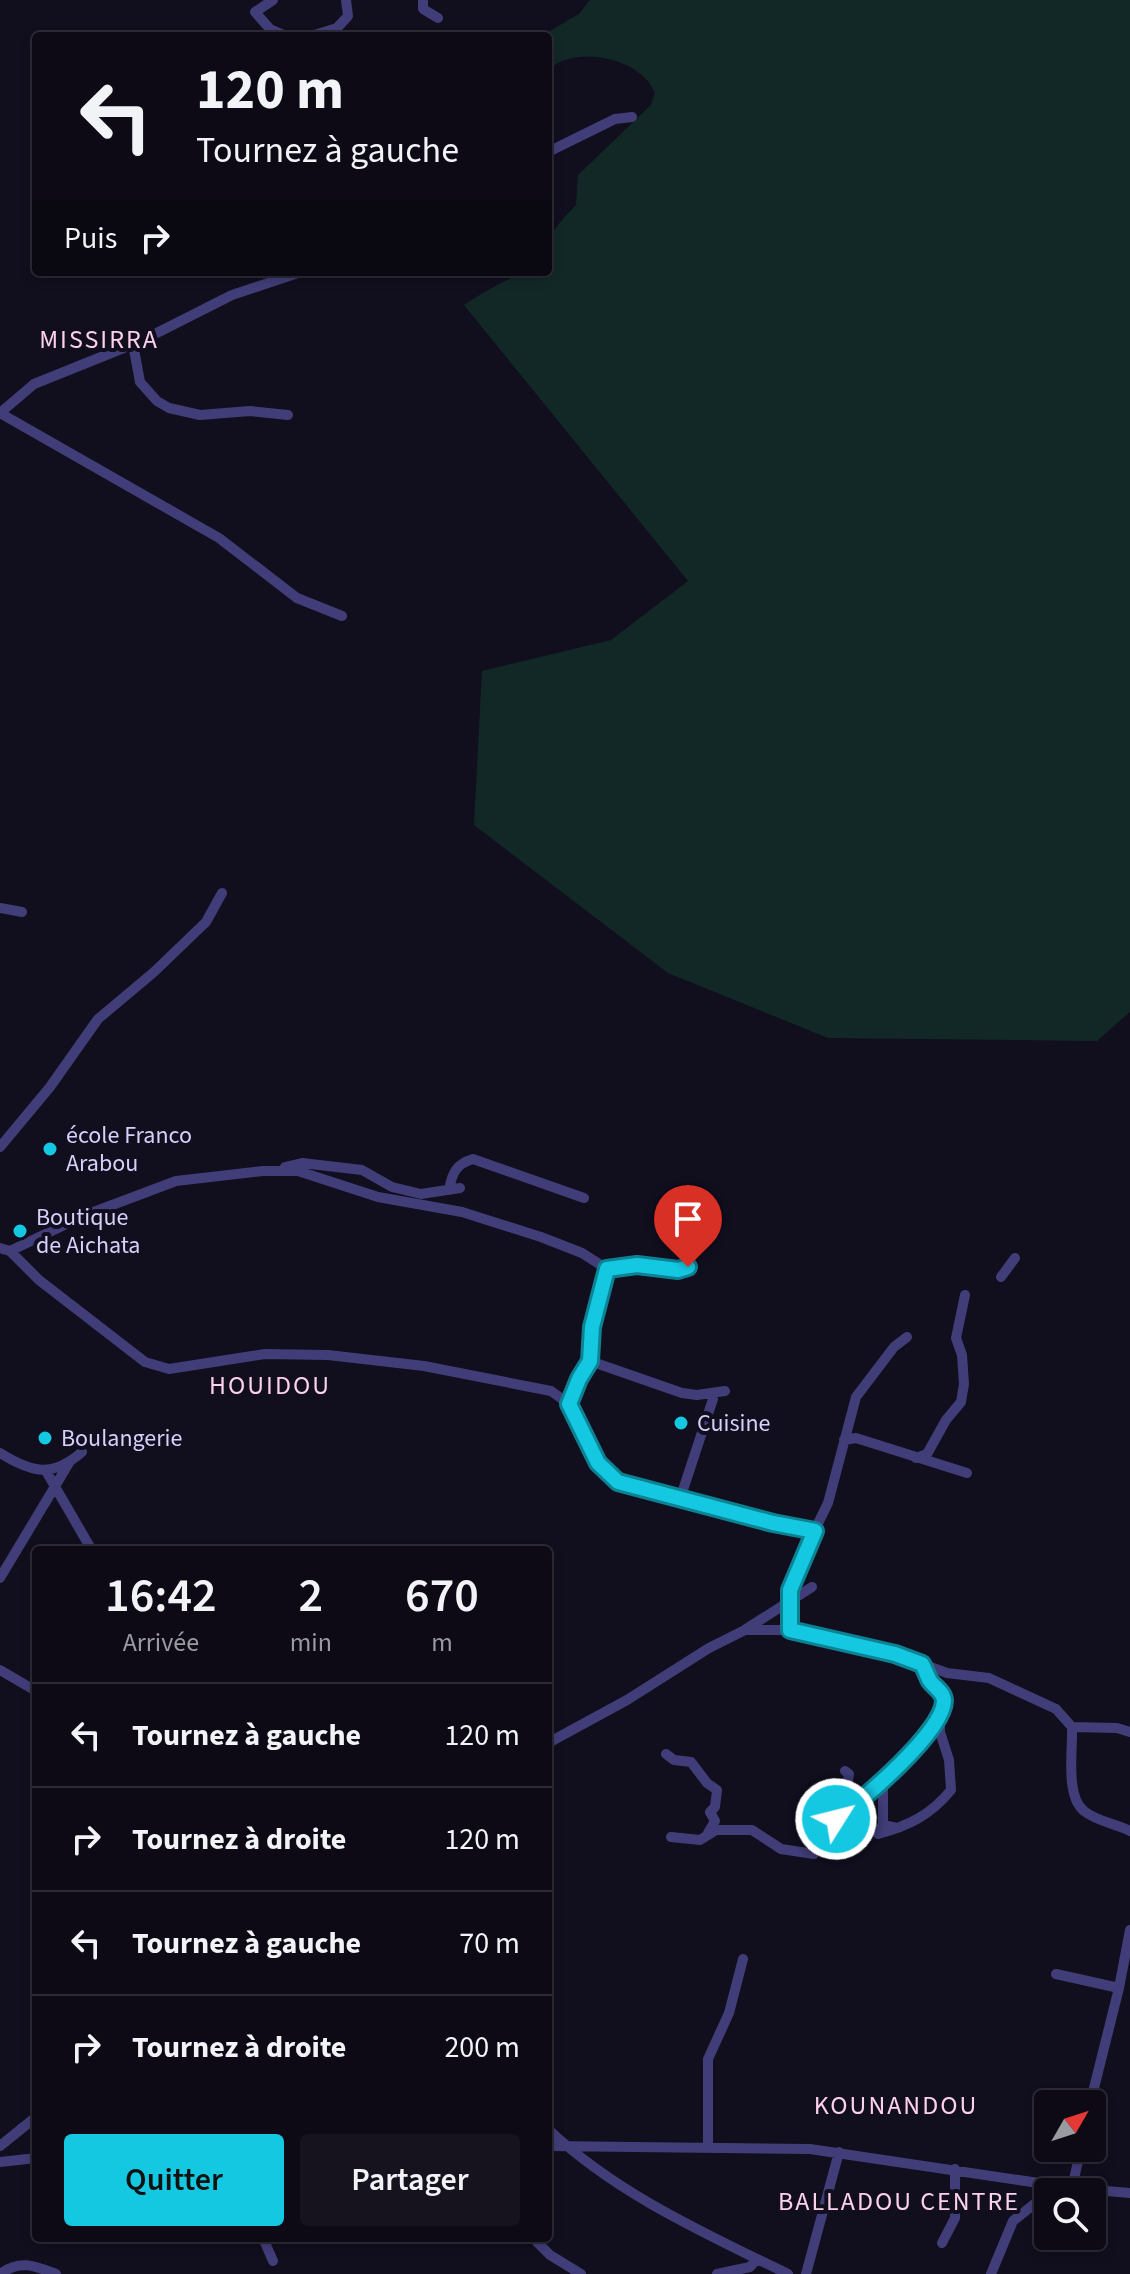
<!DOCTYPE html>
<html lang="fr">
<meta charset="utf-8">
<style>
body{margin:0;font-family:"Source Sans 3",sans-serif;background:#16131f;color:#f1f3f6;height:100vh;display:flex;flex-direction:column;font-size:30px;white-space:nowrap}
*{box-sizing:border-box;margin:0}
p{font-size:26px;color:#9a9aa1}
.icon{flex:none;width:44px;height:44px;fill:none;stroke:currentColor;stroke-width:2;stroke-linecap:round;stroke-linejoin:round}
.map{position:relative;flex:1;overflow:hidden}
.details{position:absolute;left:32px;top:1546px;width:520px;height:696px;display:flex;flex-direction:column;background:#0d0a16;border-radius:8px;box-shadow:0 4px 12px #0003,0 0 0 2px #2d2b35}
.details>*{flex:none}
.guide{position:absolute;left:32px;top:32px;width:520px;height:244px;border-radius:8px;box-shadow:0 4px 12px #0003,0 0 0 2px #2d2b35;background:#0d0a16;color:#f1f3f6;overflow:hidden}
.needle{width:52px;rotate:51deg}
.controls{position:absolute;left:1034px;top:2090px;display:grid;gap:16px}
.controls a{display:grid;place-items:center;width:72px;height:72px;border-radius:8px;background:#0d0a16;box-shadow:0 4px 12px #0003,0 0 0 2px #2d2b35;font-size:40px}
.pin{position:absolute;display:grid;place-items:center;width:68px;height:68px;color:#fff;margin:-82px -34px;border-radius:50% 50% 50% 0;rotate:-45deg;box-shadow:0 0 8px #0007}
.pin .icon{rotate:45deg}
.me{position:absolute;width:88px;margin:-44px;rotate:54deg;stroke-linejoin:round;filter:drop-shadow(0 0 6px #0008)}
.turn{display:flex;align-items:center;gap:28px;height:168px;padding:0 32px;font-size:36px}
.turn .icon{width:104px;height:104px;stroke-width:2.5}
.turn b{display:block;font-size:56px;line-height:68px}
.then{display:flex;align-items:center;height:76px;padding:0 32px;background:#0003;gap:16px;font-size:30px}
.eta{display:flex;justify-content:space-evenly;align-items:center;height:136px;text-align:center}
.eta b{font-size:48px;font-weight:600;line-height:56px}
.cta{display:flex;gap:16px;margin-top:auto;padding:16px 32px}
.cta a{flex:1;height:92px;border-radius:8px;background:#14c8e2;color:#111;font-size:32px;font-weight:600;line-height:92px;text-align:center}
.cta a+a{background:#16131f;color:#f1f3f6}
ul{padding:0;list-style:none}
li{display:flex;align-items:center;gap:24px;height:104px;padding:0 32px;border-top:2px solid #2d2b35}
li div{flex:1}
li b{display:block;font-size:30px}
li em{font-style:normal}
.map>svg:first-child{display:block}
.green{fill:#122827}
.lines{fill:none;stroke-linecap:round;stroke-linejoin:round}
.street{stroke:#413d79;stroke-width:10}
.route-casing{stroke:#0d8293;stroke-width:20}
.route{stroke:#14c8e2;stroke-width:14}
.poi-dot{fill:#14c8e2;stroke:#110e1e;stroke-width:3}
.labels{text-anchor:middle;stroke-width:8;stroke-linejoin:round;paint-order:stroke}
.poi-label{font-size:24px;fill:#d6d0fb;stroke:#110e1e;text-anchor:start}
.neighbourhood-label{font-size:26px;letter-spacing:2px;fill:#fbd1eb;stroke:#110e1e}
</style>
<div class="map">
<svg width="1130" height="2274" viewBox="0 0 1130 2274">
<rect width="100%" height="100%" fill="#110e1e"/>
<path class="green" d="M590 0H1130V1012L1097 1041 828 1038 668 973 474 825 482 671 611 640 688 581 464 305C494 286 513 272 548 272 548 235 550 232 576 205L578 175 651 105 655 93C652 88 649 81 644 77 621 55 572 48 548 70V36H541L579 14Z"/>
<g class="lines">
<path class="street" d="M423 0V9L438 18
M270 29 286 36
M266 36 270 29 255 12 273 0
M311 36 337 28 348 16 346 0
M548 152 615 119 632 117
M133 344 140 382 157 401 169 408 200 415 250 411 288 415
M0 413 219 538 297 598 342 616
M0 413 34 384 141 341 232 295 301 272
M0 908 22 912
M0 1147 50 1087 98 1019 154 972 206 922 222 893
M285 1167 302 1163 362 1170 392 1187 421 1194 460 1188
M449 1190C452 1173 456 1164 473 1159L584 1198
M0 1248 10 1251 39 1280 145 1362 169 1369 265 1354 328 1355 424 1366 551 1391 569 1404 598 1463 618 1482 773 1523 815 1531
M10 1251 83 1216 176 1181 263 1171H298L378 1197 462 1212 541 1237 582 1253 607 1269 637 1265 678 1270 688 1267
M1001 1277 1015 1258
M590 1361 682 1393 697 1395 725 1391
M569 1404 590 1361 592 1327 607 1269
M844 1440 856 1438 967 1473
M0 1453C32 1473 52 1478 82 1452
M916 1458 927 1454 946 1420 961 1402 964 1384 962 1355 956 1338 965 1295
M46 1471 90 1547
M680 1499 713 1399
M0 1578 69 1463
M746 1629 812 1587
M790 1630V1590L804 1552 828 1503 856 1397 894 1347 907 1337
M0 1670 36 1691
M1072 1727 1117 1728 1130 1732
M548 1743 627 1700 709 1648 745 1630H790L895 1654 947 1673 989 1678 1056 1709 1072 1727C1073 1749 1065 1796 1084 1811 1096 1821 1116 1824 1130 1831
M666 1754 674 1760 691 1762 707 1783 717 1790 715 1807 710 1812 715 1821 708 1833
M883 1782V1825L897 1828
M858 1803 878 1834C908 1826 931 1815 951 1790L949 1760 940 1732V1714
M836 1819 841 1787 848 1781 849 1774 845 1771
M671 1837 700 1840 716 1830H752L781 1849 814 1854 833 1821 869 1795 892 1773 938 1716 944 1702 942 1694 930 1681 922 1664
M1056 1974 1119 1988
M1090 2104 1119 1988 1130 1930
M548 2129C615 2193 706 2234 788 2274
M0 2146 36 2117
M548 2146 810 2149 1072 2188 1130 2193
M708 2147V2059L729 2013 743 1959
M0 2162 36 2158
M1072 2188 1081 2148
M263 2238 273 2261
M537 2242 550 2255 581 2274
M942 2243 955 2218V2169
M0 2274C20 2259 35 2266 56 2274
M717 2274 750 2267 757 2259
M806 2274 839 2152
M991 2274 1013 2221 1048 2193"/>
</g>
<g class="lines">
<defs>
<path id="route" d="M688 1267 678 1270 637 1265 607 1269 592 1327 590 1361 579 1379 569 1404 598 1463 618 1482 773 1523 815 1531 790 1590V1630L895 1654 922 1664C925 1669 927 1676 930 1681 935 1688 944 1692 944 1701 943 1732 862 1801 836 1819"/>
</defs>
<use href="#route" class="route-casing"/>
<use href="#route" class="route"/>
</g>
<g class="poi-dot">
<circle cx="50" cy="1149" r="8"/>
<circle cx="20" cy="1231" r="8"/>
<circle cx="681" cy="1423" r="8"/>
<circle cx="45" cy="1438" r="8"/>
</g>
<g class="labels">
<g class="poi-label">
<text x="66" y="1143">école Franco<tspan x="66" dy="28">Arabou</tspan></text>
<text x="36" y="1225">Boutique<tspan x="36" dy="28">de Aichata</tspan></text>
<text x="697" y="1431">Cuisine</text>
<text x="61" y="1446">Boulangerie</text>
</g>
<g class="neighbourhood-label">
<text x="99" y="348">MISSIRRA</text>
<text x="270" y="1394">HOUIDOU</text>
<text x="896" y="2114">KOUNANDOU</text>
<text x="899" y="2210">BALLADOU CENTRE</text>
</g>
</g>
</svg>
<div class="controls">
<a><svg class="needle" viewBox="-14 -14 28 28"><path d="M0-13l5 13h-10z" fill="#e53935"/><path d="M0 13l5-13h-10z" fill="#9a9aa1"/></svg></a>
<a><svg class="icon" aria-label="search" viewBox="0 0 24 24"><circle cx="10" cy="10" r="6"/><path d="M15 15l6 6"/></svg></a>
</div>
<div class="pin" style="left:688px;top:1267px;background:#d93025"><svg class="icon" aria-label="arrive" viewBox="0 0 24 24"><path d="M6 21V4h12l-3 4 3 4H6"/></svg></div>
<svg class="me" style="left:836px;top:1819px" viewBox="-20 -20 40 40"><circle r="17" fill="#14c8e2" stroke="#fff" stroke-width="3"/><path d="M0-11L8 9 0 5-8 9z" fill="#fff"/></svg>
<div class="guide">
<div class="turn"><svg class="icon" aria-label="left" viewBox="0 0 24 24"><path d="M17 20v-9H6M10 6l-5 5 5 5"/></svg><div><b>120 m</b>Tournez à gauche</div></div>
<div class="then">Puis<svg class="icon" aria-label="right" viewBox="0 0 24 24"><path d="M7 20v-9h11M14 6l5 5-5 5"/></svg></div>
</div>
<section class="details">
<div class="eta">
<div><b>16:42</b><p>Arrivée</p></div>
<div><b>2</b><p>min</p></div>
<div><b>670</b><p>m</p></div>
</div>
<ul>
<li><svg class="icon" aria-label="left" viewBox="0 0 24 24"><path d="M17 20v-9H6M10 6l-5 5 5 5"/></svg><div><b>Tournez à gauche</b></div><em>120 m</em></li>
<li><svg class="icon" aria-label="right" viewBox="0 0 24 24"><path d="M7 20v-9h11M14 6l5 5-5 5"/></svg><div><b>Tournez à droite</b></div><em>120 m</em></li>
<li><svg class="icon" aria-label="left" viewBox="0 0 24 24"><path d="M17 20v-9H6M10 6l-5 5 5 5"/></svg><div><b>Tournez à gauche</b></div><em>70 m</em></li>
<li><svg class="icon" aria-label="right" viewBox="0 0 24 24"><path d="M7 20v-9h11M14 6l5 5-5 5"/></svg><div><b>Tournez à droite</b></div><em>200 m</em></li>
</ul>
<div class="cta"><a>Quitter</a><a>Partager</a></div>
</section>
</div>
